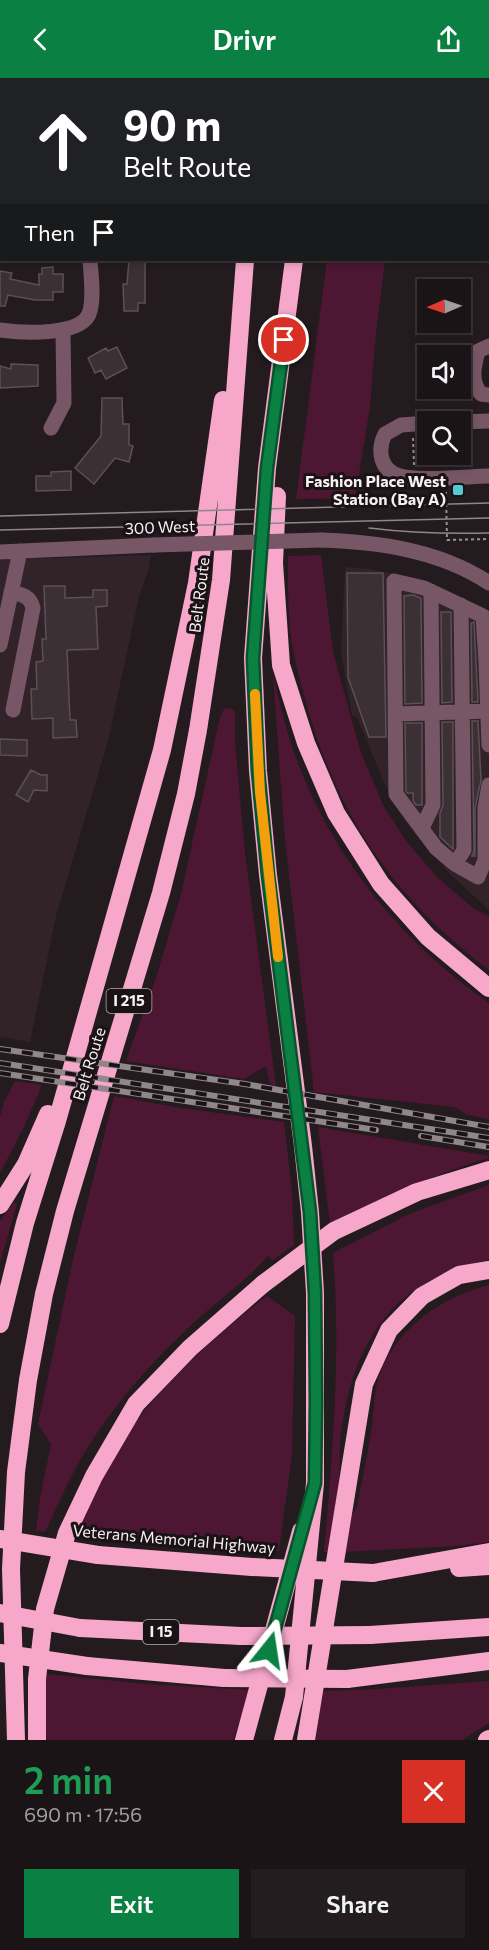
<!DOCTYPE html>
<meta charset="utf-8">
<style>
body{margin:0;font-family:Commissioner,sans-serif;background:#241d20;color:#f1f3f6;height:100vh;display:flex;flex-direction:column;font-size:22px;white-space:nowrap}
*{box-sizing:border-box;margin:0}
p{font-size:20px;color:#a09ea1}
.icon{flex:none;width:33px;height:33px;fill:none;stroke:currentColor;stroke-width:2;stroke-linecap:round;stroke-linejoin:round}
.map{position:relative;height:1662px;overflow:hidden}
.panel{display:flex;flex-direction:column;background:#1b1417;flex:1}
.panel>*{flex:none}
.banner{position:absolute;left:0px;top:0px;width:489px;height:183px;box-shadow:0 3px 9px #0003,0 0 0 2px #393336;background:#202124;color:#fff;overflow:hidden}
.needle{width:39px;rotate:268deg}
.controls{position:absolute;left:417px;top:201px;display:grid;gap:12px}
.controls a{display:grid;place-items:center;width:54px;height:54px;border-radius:0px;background:#1b1417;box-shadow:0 3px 9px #0003,0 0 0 2px #393336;font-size:30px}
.pin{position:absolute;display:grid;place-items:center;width:51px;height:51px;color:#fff;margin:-26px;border:3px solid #fff;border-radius:50%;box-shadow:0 2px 6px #0007}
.me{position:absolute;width:66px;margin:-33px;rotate:15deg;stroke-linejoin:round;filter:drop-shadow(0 0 4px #0008)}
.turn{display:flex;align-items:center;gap:21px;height:126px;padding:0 24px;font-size:27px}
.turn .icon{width:78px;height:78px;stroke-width:2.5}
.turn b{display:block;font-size:42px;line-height:51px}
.then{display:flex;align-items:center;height:57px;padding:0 24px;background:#0003;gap:12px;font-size:22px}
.round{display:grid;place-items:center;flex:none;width:63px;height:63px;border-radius:0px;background:#241d20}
.head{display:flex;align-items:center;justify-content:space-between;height:102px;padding:0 24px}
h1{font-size:36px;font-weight:600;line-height:45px;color:#1e9e55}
.button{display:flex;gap:12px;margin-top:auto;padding:12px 24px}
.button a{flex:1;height:69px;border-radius:0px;background:#0b8043;color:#fff;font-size:24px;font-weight:600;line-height:69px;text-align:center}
.button a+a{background:#241d20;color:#f1f3f6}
header{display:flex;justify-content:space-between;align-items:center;height:78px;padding:0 24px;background:#0b8043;color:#fff;font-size:27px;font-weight:600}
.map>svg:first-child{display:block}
.built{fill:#322329}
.green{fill:#4d1733}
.building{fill:#3b3135;stroke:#5b5054;stroke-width:1.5}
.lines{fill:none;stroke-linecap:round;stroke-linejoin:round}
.path{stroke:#989093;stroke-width:2;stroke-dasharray:3 3;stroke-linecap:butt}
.minor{stroke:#775765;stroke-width:15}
.highway{stroke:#f6a7ca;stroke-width:18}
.tram{stroke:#8f878a;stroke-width:1.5}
.rail-casing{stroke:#8f878a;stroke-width:6}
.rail{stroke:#1a1215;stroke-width:4;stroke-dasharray:11;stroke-linecap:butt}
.minor-bridge{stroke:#775765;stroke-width:15}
.highway-bridge{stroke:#f6a7ca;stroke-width:18}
.route-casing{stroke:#07532c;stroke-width:15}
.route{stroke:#0b8043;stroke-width:10}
.slow{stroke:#f59e0b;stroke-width:10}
.poi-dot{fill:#51ccd5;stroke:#1a1215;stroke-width:2}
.labels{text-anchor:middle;stroke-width:6;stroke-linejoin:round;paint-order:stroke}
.shield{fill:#1a1215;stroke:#b5adb0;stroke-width:1.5}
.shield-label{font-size:15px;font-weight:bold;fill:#f7f0f3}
.poi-label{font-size:16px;font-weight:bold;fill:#f7f0f3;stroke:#1a1215;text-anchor:end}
.street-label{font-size:16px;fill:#f7f0f3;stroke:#1a1215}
</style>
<header><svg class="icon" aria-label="back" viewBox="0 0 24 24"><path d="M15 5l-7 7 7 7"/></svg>Drivr<svg class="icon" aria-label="share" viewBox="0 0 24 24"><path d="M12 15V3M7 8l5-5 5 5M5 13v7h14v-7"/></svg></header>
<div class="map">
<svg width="489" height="1662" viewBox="0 0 489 1662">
<rect width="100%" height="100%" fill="#241b1f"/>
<path class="built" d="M151 477 148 493 139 518 108 663 56 838 30 964 0 959V482Z
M345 489 370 491 415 500 447 512 489 535V832L452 798 411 751 395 728 383 702 357 639 352 638 341 574Z"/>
<path class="green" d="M327 182H385L376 254 370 328 355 420 296 421Z
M321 477 333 574 360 672 383 727 406 763 438 800 474 831 489 838V892C399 824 341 744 309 635 302 611 295 586 291 560 288 533 288 505 288 478Z
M273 597C280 627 287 657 298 685 335 783 404 866 489 925V1041L468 1037 454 1029 314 1014 285 762Z
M230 630 235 633V665L245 776 276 1008 270 1006 266 988 244 1001 126 983 157 897 181 816 220 639 224 631Z
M15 1003 42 1007 24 1049 0 1095V1039L4 1024Z
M114 1018 181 1030 284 1044 292 1113 294 1167 273 1182 268 1178C242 1207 210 1228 183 1255 146 1290 113 1329 86 1372 70 1398 58 1427 45 1454L36 1453 40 1420 51 1366 38 1346 72 1186Z
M318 1049 489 1078V1080C433 1096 381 1120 330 1146Z
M489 1107V1182C401 1198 357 1256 343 1342 339 1361 340 1381 339 1401 336 1425 332 1450 328 1474H324C333 1374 341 1275 333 1175L409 1136Z
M14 1124 17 1126 0 1185V1143Z
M489 1207V1464L456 1468 343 1474 347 1443 357 1430C362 1402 368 1375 372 1348 374 1333 374 1316 378 1302 393 1252 441 1219 489 1207Z
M267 1218 295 1238 292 1376 279 1473C209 1472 140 1466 70 1458 86 1429 100 1395 118 1368 158 1310 211 1261 267 1218Z
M38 1595 145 1606 251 1612 233 1662H36Z
M489 1603V1645L462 1662H316L322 1613 377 1611Z"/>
<path class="building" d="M129 182H145V225H138V233H124L123 206H127Z
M53 189V196H63V214H53V222H35L8 217 5 228H0V193L12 195 10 201 39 207V196H42V190Z
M117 269 127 290 106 301 101 292 95 295 88 280 106 270 108 273Z
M11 286 38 287V308L0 310V288L11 291Z
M102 320H122L123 346H129V367L133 368 129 384 115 380 94 406 75 390 101 358Z
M71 393V412L36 413V398H51V394Z
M347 495H383L386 659H369L348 599Z
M44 508H65V520L93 519V512H107V528L96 529 98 571 67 572 70 642H76L77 659 53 660V640L32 641 31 611H37L36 584 43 583 42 561H46Z
M413 517 421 520 422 625 405 626 404 518Z
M441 534H451L452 624 442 625Z
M474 544 478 624H472L471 545Z
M472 643H478L481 702 475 730V778H472L474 772Z
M442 644H453V771L440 759V735L443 727Z
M405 645H422V727H416L413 723V715H407L406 713Z
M0 661 27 662V678L0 677Z
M31 692 41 697H47V713L34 712 28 724 16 717Z"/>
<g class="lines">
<path class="path" d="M413 360 414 387
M446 414 447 462 489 461"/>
<path class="minor" d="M114 2 115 0
M0 252C21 255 84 259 90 233 94 217 91 198 90 182
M489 268 478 273C474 288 470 303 481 316L489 317
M460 344 489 343
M428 345 401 347 385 356C377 372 380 393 400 398 419 404 467 398 489 398
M51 350 64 325 63 252
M321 462C378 464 439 472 489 505
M0 474 154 467
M11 514C23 517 30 518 33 530L13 632
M0 567 20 473
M489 583 486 584 489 667
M486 584 483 538 424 510 394 503 396 716 436 770 455 786 478 799 485 782V730L489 707
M395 636 488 633
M422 750 433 727 431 513
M455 786 464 772 461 527"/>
<path class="highway" d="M284 2V0
M333 2 334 0
M277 418 274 485 281 587 306 665 336 735 381 806 428 859 489 910
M0 1127 26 1086 48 1036
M0 1246 25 1145 57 1043 162 672 197 505 223 322
M98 1477 252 1489
M459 1490 489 1488
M373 1495 489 1474
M80 1550 241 1558
M370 1557 489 1549
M87 1588 224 1600
M347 1601 489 1583
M16 1662 11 1491 16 1394 28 1302 44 1216 65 1133 161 815 186 716 198 652 221 502 245 182
M37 1662V1601L45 1531 67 1455 94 1398 136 1326 190 1270 263 1206
M244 1662 301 1453
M283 1662 294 1619 315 1405V1215L310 1134 303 1068 268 797 258 693 253 580 267 390 294 182
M306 1662 364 1306 389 1252 422 1218 459 1197 489 1192
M487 1662 489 1661"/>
<path class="tram" d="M0 438 489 425
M369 450C410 455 449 456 489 455
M0 452 489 440"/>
<defs>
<path id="rail" d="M0 971 245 1006 489 1049
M0 985 489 1060
M0 995 376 1052
M421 1058 489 1069"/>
</defs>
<use href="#rail" class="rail-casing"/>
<use href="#rail" class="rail"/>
<path class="minor-bridge" d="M154 467 321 462"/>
<path class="highway-bridge" d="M263 1206 334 1153 417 1114 489 1092
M0 1461 98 1477
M252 1489 373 1495
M0 1535 80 1550
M241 1558 370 1557
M0 1575 87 1588
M224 1600 347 1601"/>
</g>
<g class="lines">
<defs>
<path id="route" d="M269 1572 315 1405 316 1324 315 1215 310 1134 268 797 258 693 253 580 267 390 284 262"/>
</defs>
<use href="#route" class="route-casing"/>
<use href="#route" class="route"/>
<path class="slow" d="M255 616 260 714 278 879"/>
</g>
<rect class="poi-dot" x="452" y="406" width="12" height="12" rx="3"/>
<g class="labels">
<g class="shield">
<rect x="106.5" y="911" width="45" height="24" rx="4.5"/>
<rect x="143" y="1542" width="36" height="24" rx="4.5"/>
</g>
<g class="shield-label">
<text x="129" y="928">I 215</text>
<text x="161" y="1559">I 15</text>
</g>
<g class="poi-label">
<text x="446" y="409">Fashion Place West<tspan x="446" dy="18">Station (Bay A)</tspan></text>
</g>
<g class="street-label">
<text transform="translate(160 449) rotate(-2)" y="6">300 West</text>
<text transform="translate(199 517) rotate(-83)" y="6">Belt Route</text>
<text transform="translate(89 986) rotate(-73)" y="6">Belt Route</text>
<text transform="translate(174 1461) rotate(5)" y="6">Veterans Memorial Highway</text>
</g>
</g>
</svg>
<div class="controls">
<a><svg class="needle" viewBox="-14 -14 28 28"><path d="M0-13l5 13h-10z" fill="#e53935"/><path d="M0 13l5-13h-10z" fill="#a09ea1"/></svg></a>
<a><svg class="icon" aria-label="sound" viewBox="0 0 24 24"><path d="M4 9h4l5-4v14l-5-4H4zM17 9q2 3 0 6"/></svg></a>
<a><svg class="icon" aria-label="search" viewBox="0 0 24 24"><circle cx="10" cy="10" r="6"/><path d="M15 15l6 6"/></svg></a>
</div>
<div class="pin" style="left:284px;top:262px;background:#d93025"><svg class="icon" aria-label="arrive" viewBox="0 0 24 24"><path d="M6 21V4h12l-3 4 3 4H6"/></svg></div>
<svg class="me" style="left:269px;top:1572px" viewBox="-20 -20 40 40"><path d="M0-17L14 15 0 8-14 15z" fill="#0b8043" stroke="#fff" stroke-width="4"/></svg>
<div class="banner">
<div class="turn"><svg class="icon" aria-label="ahead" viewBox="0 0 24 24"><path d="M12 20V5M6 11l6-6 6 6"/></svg><div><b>90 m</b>Belt Route</div></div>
<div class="then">Then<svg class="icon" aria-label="arrive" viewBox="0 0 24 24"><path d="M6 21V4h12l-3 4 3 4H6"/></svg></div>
</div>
</div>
<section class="panel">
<div class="head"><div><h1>2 min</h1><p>690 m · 17:56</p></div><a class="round" style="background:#d93025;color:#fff"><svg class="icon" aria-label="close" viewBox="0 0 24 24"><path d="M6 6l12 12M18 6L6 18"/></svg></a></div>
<div class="button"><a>Exit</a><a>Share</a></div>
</section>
